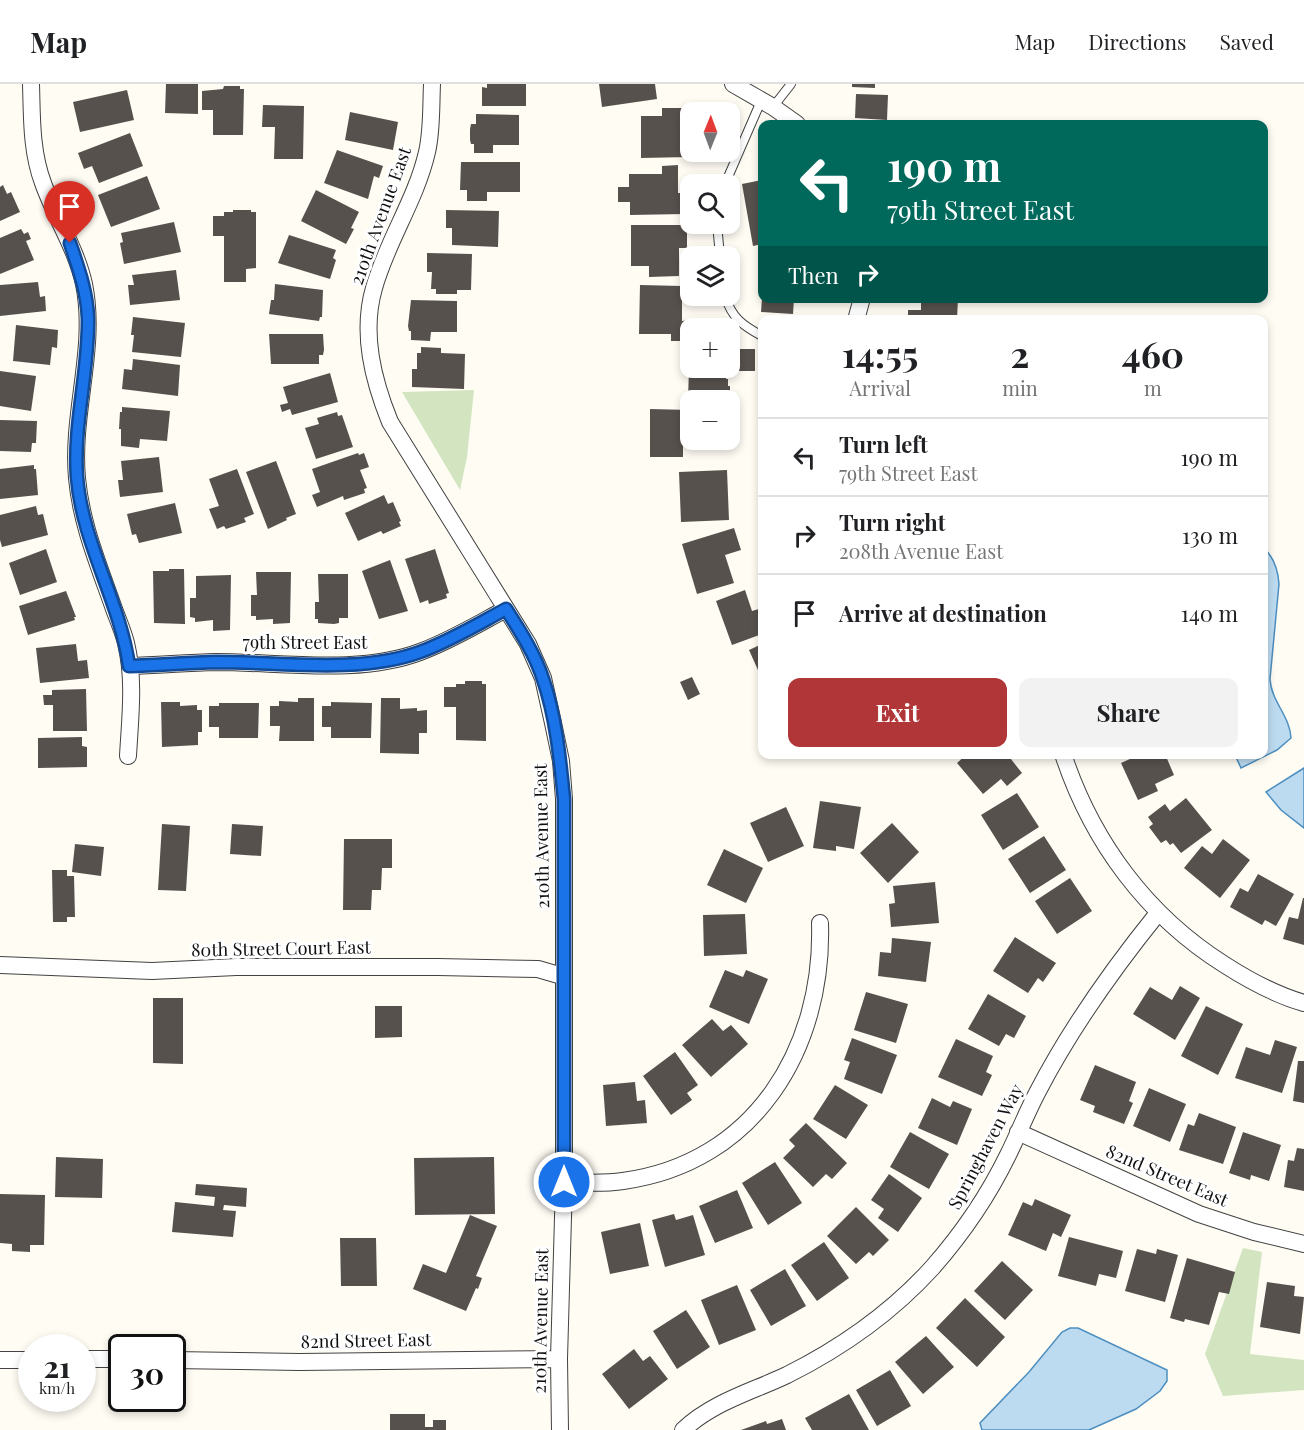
<!DOCTYPE html>
<meta charset="utf-8">
<style>
body{margin:0;font-family:"Playfair Display",serif;background:#f2f2f2;color:#202124;height:100vh;display:flex;flex-direction:column;font-size:22px;white-space:nowrap}
*{box-sizing:border-box;margin:0}
p{font-size:20px;color:#757577}
.icon{flex:none;width:33px;height:33px;fill:none;stroke:currentColor;stroke-width:2;stroke-linecap:round;stroke-linejoin:round}
.map{position:relative;flex:1;overflow:hidden}
.drawer{position:absolute;left:758px;top:231px;width:510px;height:444px;display:flex;flex-direction:column;background:#fff;border-radius:12px;box-shadow:0 3px 9px #0003}
.drawer>*{flex:none}
.top-card{position:absolute;left:758px;top:36px;width:510px;height:183px;border-radius:12px;box-shadow:0 3px 9px #0003;background:#00695c;color:#fff;overflow:hidden}
.needle{width:39px;rotate:1deg}
.fabs{position:absolute;left:680px;top:18px;display:grid;gap:12px}
.fabs a{display:grid;place-items:center;width:60px;height:60px;border-radius:12px;background:#fff;box-shadow:0 3px 9px #0003;font-size:30px}
.speed{position:absolute;left:18px;top:1250px;display:flex;gap:12px;font-size:30px;font-weight:700;text-align:center}
.speed>*{display:grid;place-content:center;width:78px;height:78px;border-radius:50%;background:#fff;box-shadow:0 3px 9px #0003;line-height:1}
.speed small{font-size:15px;font-weight:400}
.speed .limit{border:3px solid #111;border-radius:9px;background:#fff;color:#111}
.pin{position:absolute;display:grid;place-items:center;width:51px;height:51px;color:#fff;margin:-62px -26px;border-radius:50% 50% 50% 0;rotate:-45deg;box-shadow:0 0 6px #0007}
.pin .icon{rotate:45deg}
.me{position:absolute;width:66px;margin:-33px;rotate:0deg;stroke-linejoin:round;filter:drop-shadow(0 0 4px #0008)}
.turn{display:flex;align-items:center;gap:21px;height:126px;padding:0 30px;font-size:27px}
.turn .icon{width:78px;height:78px;stroke-width:2.5}
.turn b{display:block;font-size:42px;line-height:51px}
.then{display:flex;align-items:center;height:57px;padding:0 30px;background:#0003;gap:12px;font-size:22px}
.eta{display:flex;justify-content:space-evenly;align-items:center;height:102px;text-align:center}
.eta b{font-size:36px;font-weight:700;line-height:42px}
.cta{display:flex;gap:12px;margin-top:auto;padding:12px 30px}
.cta a{flex:1;height:69px;border-radius:12px;background:#b13638;color:#fff;font-size:24px;font-weight:700;line-height:69px;text-align:center}
.cta a+a{background:#f2f2f2;color:#202124}
ul{padding:0;list-style:none}
li{display:flex;align-items:center;gap:18px;height:78px;padding:0 30px;border-top:2px solid #e0e0e0}
li div{flex:1}
li b{display:block;font-size:22px}
li em{font-style:normal}
header{display:flex;align-items:center;gap:36px;box-sizing:border-box;height:84px;padding:0 30px;background:#fff;border-bottom:2px solid #e0e0e0}
header strong{font-size:28px}
nav{display:flex;gap:33px;margin-inline-start:auto;font-size:21px}
.map>svg:first-child{display:block}
.green{fill:#d2e5c0}
.water{fill:#bddbf0;stroke:#4c8ebf;stroke-width:1.5}
.building{fill:#57514d}
.lines{fill:none;stroke-linecap:round;stroke-linejoin:round}
.service-casing{stroke:#424242;stroke-width:10}
.minor-casing{stroke:#424242;stroke-width:18}
.service{stroke:#fff;stroke-width:8}
.minor{stroke:#fff;stroke-width:16}
.route-casing{stroke:#114b97;stroke-width:15}
.route{stroke:#1a73e8;stroke-width:10}
.labels{text-anchor:middle;stroke-width:6;stroke-linejoin:round;paint-order:stroke}
.street-label{font-size:18px;fill:#0f0f0f;stroke:#fff}
</style>
<header>
<strong>Map</strong>
<nav><a>Map</a><a>Directions</a><a>Saved</a></nav>
</header>
<div class="map">
<svg width="1304" height="1346" viewBox="0 0 1304 1346">
<rect width="100%" height="100%" fill="#fefcf3"/>
<path class="green" d="M474 306 467 373 460 406 402 308Z
M1243 1164 1262 1168 1250 1270 1304 1276V1306L1223 1312 1205 1270Z"/>
<path class="water" d="M1263 463C1274 473 1278 485 1279 500L1270 595C1271 617 1290 632 1291 654L1277 666 1241 684 1235 671 1263 670Z
M1304 684V744L1281 726 1266 708Z
M1070 1244H1078L1167 1286V1297L1160 1307 1136 1325 1089 1346H982L980 1339 1029 1288 1062 1248Z"/>
<path class="building" d="M166 0H198V30L165 29Z
M487 0H526V22H482V3L487 4Z
M599 0H655L657 15 602 23Z
M852 0H875V4L852 3Z
M224 2H240V5H244L243 51H213V26H202V7L223 5Z
M127 6 134 36 80 48 73 18Z
M856 10 888 11 887 36 855 34Z
M263 21 304 22 303 75H274L275 43H262Z
M662 24H689L690 73 641 74V32H662Z
M350 28 398 38 393 66 345 56Z
M476 30 519 31V61H493V69H474V60H471L470 56V45L471 40H476Z
M130 49 143 82 99 99 92 82 84 85 78 69Z
M337 66 383 82 379 94 374 92 368 115 324 99Z
M461 78H520V108H487V117H467V106H460Z
M678 81V109H685V130L630 131V118H618V103H629V90H662V82Z
M147 92 160 125 111 143 98 111Z
M762 96V160L753 162 742 100Z
M3 101 7 110 11 108 20 128 0 137V103Z
M316 106 359 128 351 144 354 145 346 160 301 137Z
M233 126H251V128H256V184L246 185V198H224V152H213V132H224V128H233Z
M446 126 499 127 498 163 452 161V144H446Z
M174 138 181 168 124 180 120 159 123 158 121 149Z
M631 141H687V164H679V192L649 193V182H631Z
M21 145 24 150 28 148 31 155 26 157 34 176 0 190V154Z
M289 151 336 166 333 174 336 176 330 195 278 179Z
M427 169 472 170 471 206H457V210H436V205H431L432 188H427Z
M176 186 180 216 130 221 128 201H134L132 191Z
M38 198 40 213 45 212 46 227 0 232V201Z
M275 200 323 206 322 233H320L319 237 269 230 271 216H274Z
M640 201 682 202V237L689 236V257H671V250H639Z
M762 214H794L793 230 761 228Z
M913 214H958L957 236H908V226H921V218L912 217Z
M411 216 457 217V248H431L430 257 411 256V247H409L408 242Z
M133 233 185 239 181 273 132 268 134 251H131Z
M16 241 58 246 57 264 52 263 50 281 13 277Z
M269 250H323L324 266 323 271H319V280H271Z
M421 263 441 264V269L465 270 464 305 412 303V285H417V269H421Z
M729 265H755V287H726V295H728V302H730V316H688L689 284H729Z
M133 275 180 281 178 312 122 305 124 285 132 286Z
M0 287 36 292 31 327 0 322Z
M330 289 338 318 292 331 290 325 282 328 280 321 288 319 283 303Z
M122 323 170 327 167 357 140 355 139 364 121 362V345H119L120 328H122Z
M650 325 690 326V349H683V373H650Z
M337 328 338 332 342 331 353 363 316 375 305 344 319 340 317 334Z
M0 336 37 337 36 359H32L31 368 0 367Z
M358 369 359 371 364 369 369 383 360 386 367 404 364 405 365 409 344 416 343 412 317 423 312 411 320 408 312 385Z
M159 373 163 408 120 413 118 396H123L121 377Z
M276 377 296 430 286 434 287 436 268 445 246 388Z
M34 381V385H36L38 411 0 415V385Z
M237 385 254 430 244 434 246 438 226 445 224 442 217 445 209 425 219 422 209 395Z
M727 386 729 436 681 438 679 388Z
M384 411 388 420 393 418 401 437 399 438 401 442 383 450 381 447 358 457 345 429Z
M175 419 182 449 139 459 136 450 132 451 127 430Z
M36 422 38 431 43 430 48 451 2 463 0 456V431Z
M734 444 741 466 725 471 734 499 697 510 682 460Z
M46 465 57 498 20 511 9 479Z
M435 465 449 509 446 510 447 514 429 520 428 516 420 519 405 475Z
M390 476 408 527 379 535 362 487Z
M169 485H184L185 540 154 539 153 487H169Z
M256 488H291L290 539 273 540V535L256 536V532H251V511H257Z
M318 490H348V534H339V539L334 540 318 539V535H315V518H319Z
M231 491 230 546 213 547V536L195 538V534L190 533V514H196V492Z
M745 506 752 527 762 524V550L732 561 716 517Z
M66 507 76 533H74L75 536 28 551 19 522Z
M76 560 78 577 87 576 89 594 40 599 36 564Z
M762 560V595L749 566Z
M692 593 700 610 688 616 680 598Z
M465 597H482V600H486V657L456 656V623H444V603H456V600H465Z
M86 605 87 647H53V621H44L43 611H52V606Z
M298 614H314V657H279L280 642H270V622H279V617L298 618Z
M381 614H400V625L417 624V627L427 626V649H419V670L380 669Z
M161 618H180V622L197 621V626H202V648H198V661L162 663Z
M331 618 372 619 371 654H331V643H322V622H331Z
M219 619H259L258 654H219V643H209V622H219Z
M82 653V662L87 663V683L38 684V654Z
M967 670H1007L1022 689 1007 702 1001 695 983 710 957 679Z
M1141 670H1165L1174 691 1155 700 1158 707 1138 716 1121 679Z
M1017 709 1039 743 1003 766 981 731Z
M1186 714 1212 746 1181 769 1173 759 1170 761 1166 756 1161 759 1149 743 1153 740 1148 733 1165 720 1170 727Z
M820 717 861 723 854 765 836 762V767L813 764Z
M786 723 804 762 768 778 750 739Z
M892 739 919 768 888 799 860 769Z
M162 740 190 742 186 807 158 806Z
M232 740 263 742 261 772 230 770Z
M1044 752 1066 786 1030 809 1008 775Z
M344 755H392V784H382L381 806H372L371 826H343Z
M1223 755 1250 776 1220 814 1184 784 1202 762 1212 770Z
M75 760 104 763 101 792 72 788Z
M724 765 763 784 746 819 707 801Z
M52 786H67V792H74L75 833H67V838H53Z
M1258 790 1294 810 1276 842 1265 836 1262 841 1230 823 1240 804 1248 808Z
M1070 794 1092 827 1057 850 1035 817Z
M935 798 939 839 891 843 889 820 895 819 893 802Z
M1303 814H1304V861L1283 855 1289 833 1298 835Z
M745 830 747 870 704 872 703 831Z
M1015 853 1056 879 1043 898 1038 894 1028 909 993 887Z
M892 854 931 858 926 898 878 892 880 868 891 869Z
M725 886 743 893 746 886 768 895 749 940 709 923Z
M1180 902 1200 914 1175 956 1133 930 1150 903 1172 916Z
M866 908 908 920 896 959 854 946Z
M988 910 1026 932 1014 954 1006 950 999 962 968 945Z
M153 914H183V980L153 979Z
M375 922H402V953L375 954Z
M1206 922 1243 940 1218 991 1181 972Z
M712 935 723 947 731 941 748 960 711 993 682 961Z
M852 954 897 971 882 1010 844 995 850 978 844 976Z
M956 955 993 972 986 988 992 991 982 1012 938 993Z
M1275 956 1297 963 1282 1009 1235 994 1246 963 1270 971Z
M675 968 698 1001 687 1009 692 1016 671 1031 643 992Z
M1298 977H1304V1019L1293 1017Z
M1095 981 1136 998 1129 1017 1133 1019 1124 1040 1093 1028 1095 1022 1080 1016Z
M635 998 637 1017 645 1016 647 1039 606 1042 603 1001Z
M835 1001 868 1021 846 1055 813 1035Z
M1149 1004 1186 1020 1170 1058 1133 1042Z
M932 1014 950 1023 953 1017 972 1025 957 1061 918 1044Z
M1199 1029 1236 1043 1223 1080 1179 1066 1188 1040 1194 1042Z
M806 1039 847 1079 832 1095 826 1090 813 1103 783 1074 795 1062 789 1056Z
M910 1048 949 1070 929 1105 890 1083Z
M1243 1048 1281 1061 1269 1097 1251 1091 1250 1096 1229 1089Z
M1297 1064 1304 1065V1107L1284 1103 1288 1076 1294 1077Z
M56 1073 103 1075 102 1114 55 1113Z
M494 1073 495 1130 415 1131 414 1074Z
M775 1078 802 1119 768 1141 742 1099Z
M889 1090 922 1114 898 1148 878 1134 884 1125 871 1116Z
M196 1100 247 1104 246 1123 224 1121 223 1126 236 1127 233 1153 172 1148 175 1118 214 1122 215 1113 195 1111Z
M737 1106 753 1144 715 1159 699 1122Z
M0 1110 45 1111 44 1161H30V1168L12 1167V1160L0 1159Z
M1035 1115 1071 1131 1061 1153 1053 1149 1046 1167 1008 1151 1023 1118 1032 1122Z
M856 1123 889 1156 873 1172 869 1168 856 1180 827 1152Z
M674 1130 676 1136 693 1131 705 1171 665 1183 652 1136Z
M470 1131 497 1142 476 1192 482 1194 478 1205 476 1204 466 1227 413 1205 423 1180 446 1189Z
M640 1139 649 1182 610 1190 601 1148Z
M1069 1153 1123 1167 1116 1194 1099 1190 1096 1202 1058 1192Z
M340 1154H376L377 1202H341Z
M824 1158 849 1194 817 1217 791 1181Z
M1137 1165 1156 1170 1157 1165 1178 1171 1165 1218 1125 1207Z
M1187 1174 1235 1188 1229 1210 1219 1208 1209 1241 1185 1235 1184 1238 1170 1234Z
M1002 1177 1033 1206 1005 1236 974 1207Z
M785 1185 806 1222 771 1242 750 1206Z
M1267 1198 1295 1202 1294 1212 1304 1213 1300 1250 1260 1243Z
M737 1201 756 1246 719 1261 701 1216Z
M965 1214 1005 1253 977 1283 936 1244Z
M686 1226 710 1263 677 1285 653 1247Z
M926 1252 954 1283 923 1310 895 1278Z
M634 1265 643 1277 650 1272 668 1295 629 1325 602 1290Z
M890 1286 911 1322 877 1342 856 1306Z
M849 1310 869 1346H812L805 1334Z
M390 1330H425V1343H433V1336H446V1346H390Z
M782 1335 786 1346H741L766 1337 767 1340Z"/>
<g class="lines">
<defs>
<path id="service" d="M773 23 791 0
M725 100 761 17
M717 140 720 172
M725 212C732 234 742 241 762 252"/>
<path id="minor" d="M31 0C32 33 31 67 43 99 55 133 76 164 84 200 97 264 71 329 77 394 81 440 99 482 114 525 118 536 123 547 126 559 135 596 130 635 128 672
M432 0C431 22 432 47 427 68 416 116 387 157 374 204 361 249 373 296 390 338L528 560 543 594 553 639 561 677 564 715V1098L559 1275 560 1346
M733 0 773 23 797 40
M856 236 862 214
M130 582C158 581 187 579 216 578 281 578 359 591 420 568 450 557 478 540 506 525
M1063 670C1092 758 1147 832 1225 881 1250 897 1276 911 1304 919
M0 881 152 887 236 883H438L538 885 562 892
M1018 1048 1199 1130 1254 1148 1304 1160
M564 1098C584 1099 604 1100 623 1097 755 1079 824 964 820 839
M82 1275H122
M0 1276H32
M172 1276 300 1278 559 1275
M683 1346C713 1318 751 1308 787 1291 841 1264 891 1229 932 1184 962 1150 988 1112 1008 1071 1018 1051 1026 1030 1037 1009 1070 945 1112 886 1158 829"/>
</defs>
<use href="#service" class="service-casing"/>
<use href="#minor" class="minor-casing"/>
<use href="#service" class="service"/>
<use href="#minor" class="minor"/>
</g>
<g class="lines">
<defs>
<path id="route" d="M70 159C78 183 87 207 88 234 89 287 73 340 77 393 82 459 120 517 129 582 158 581 187 579 216 578 280 578 360 590 420 568 450 557 478 540 506 525 520 547 535 570 543 595 556 633 560 675 564 715V1098"/>
</defs>
<use href="#route" class="route-casing"/>
<use href="#route" class="route"/>
</g>
<g class="labels">
<g class="street-label">
<text transform="translate(381 132) rotate(-70)" y="6">210th Avenue East</text>
<text x="305" y="565">79th Street East</text>
<text transform="translate(542 752) rotate(-91)" y="6">210th Avenue East</text>
<text transform="translate(281 865) rotate(-1)" y="6">80th Street Court East</text>
<text transform="translate(986 1063) rotate(-62)" y="6">Springhaven Way</text>
<text transform="translate(1167 1092) rotate(23)" y="6">82nd Street East</text>
<text transform="translate(541 1237) rotate(-89)" y="6">210th Avenue East</text>
<text transform="translate(366 1257) rotate(-1)" y="6">82nd Street East</text>
</g>
</g>
</svg>
<div class="fabs">
<a><svg class="needle" viewBox="-14 -14 28 28"><path d="M0-13l5 13h-10z" fill="#e53935"/><path d="M0 13l5-13h-10z" fill="#757577"/></svg></a>
<a><svg class="icon" aria-label="search" viewBox="0 0 24 24"><circle cx="10" cy="10" r="6"/><path d="M15 15l6 6"/></svg></a>
<a><svg class="icon" aria-label="layers" viewBox="0 0 24 24"><path d="M12 4l9 5-9 5-9-5zM3 14l9 5 9-5"/></svg></a>
<a>+</a>
<a>−</a>
</div>
<div class="speed"><div>21<small>km/h</small></div><div class="limit">30</div></div>
<div class="pin" style="left:70px;top:159px;background:#d93025"><svg class="icon" aria-label="arrive" viewBox="0 0 24 24"><path d="M6 21V4h12l-3 4 3 4H6"/></svg></div>
<svg class="me" style="left:564px;top:1098px" viewBox="-20 -20 40 40"><circle r="17" fill="#1a73e8" stroke="#fff" stroke-width="3"/><path d="M0-11L8 9 0 5-8 9z" fill="#fff"/></svg>
<div class="top-card">
<div class="turn"><svg class="icon" aria-label="left" viewBox="0 0 24 24"><path d="M17 20v-9H6M10 6l-5 5 5 5"/></svg><div><b>190 m</b>79th Street East</div></div>
<div class="then">Then<svg class="icon" aria-label="right" viewBox="0 0 24 24"><path d="M7 20v-9h11M14 6l5 5-5 5"/></svg></div>
</div>
<section class="drawer">
<div class="eta">
<div><b>14:55</b><p>Arrival</p></div>
<div><b>2</b><p>min</p></div>
<div><b>460</b><p>m</p></div>
</div>
<ul>
<li><svg class="icon" aria-label="left" viewBox="0 0 24 24"><path d="M17 20v-9H6M10 6l-5 5 5 5"/></svg><div><b>Turn left</b><p>79th Street East</p></div><em>190 m</em></li>
<li><svg class="icon" aria-label="right" viewBox="0 0 24 24"><path d="M7 20v-9h11M14 6l5 5-5 5"/></svg><div><b>Turn right</b><p>208th Avenue East</p></div><em>130 m</em></li>
<li><svg class="icon" aria-label="arrive" viewBox="0 0 24 24"><path d="M6 21V4h12l-3 4 3 4H6"/></svg><div><b>Arrive at destination</b></div><em>140 m</em></li>
</ul>
<div class="cta"><a>Exit</a><a>Share</a></div>
</section>
</div>
